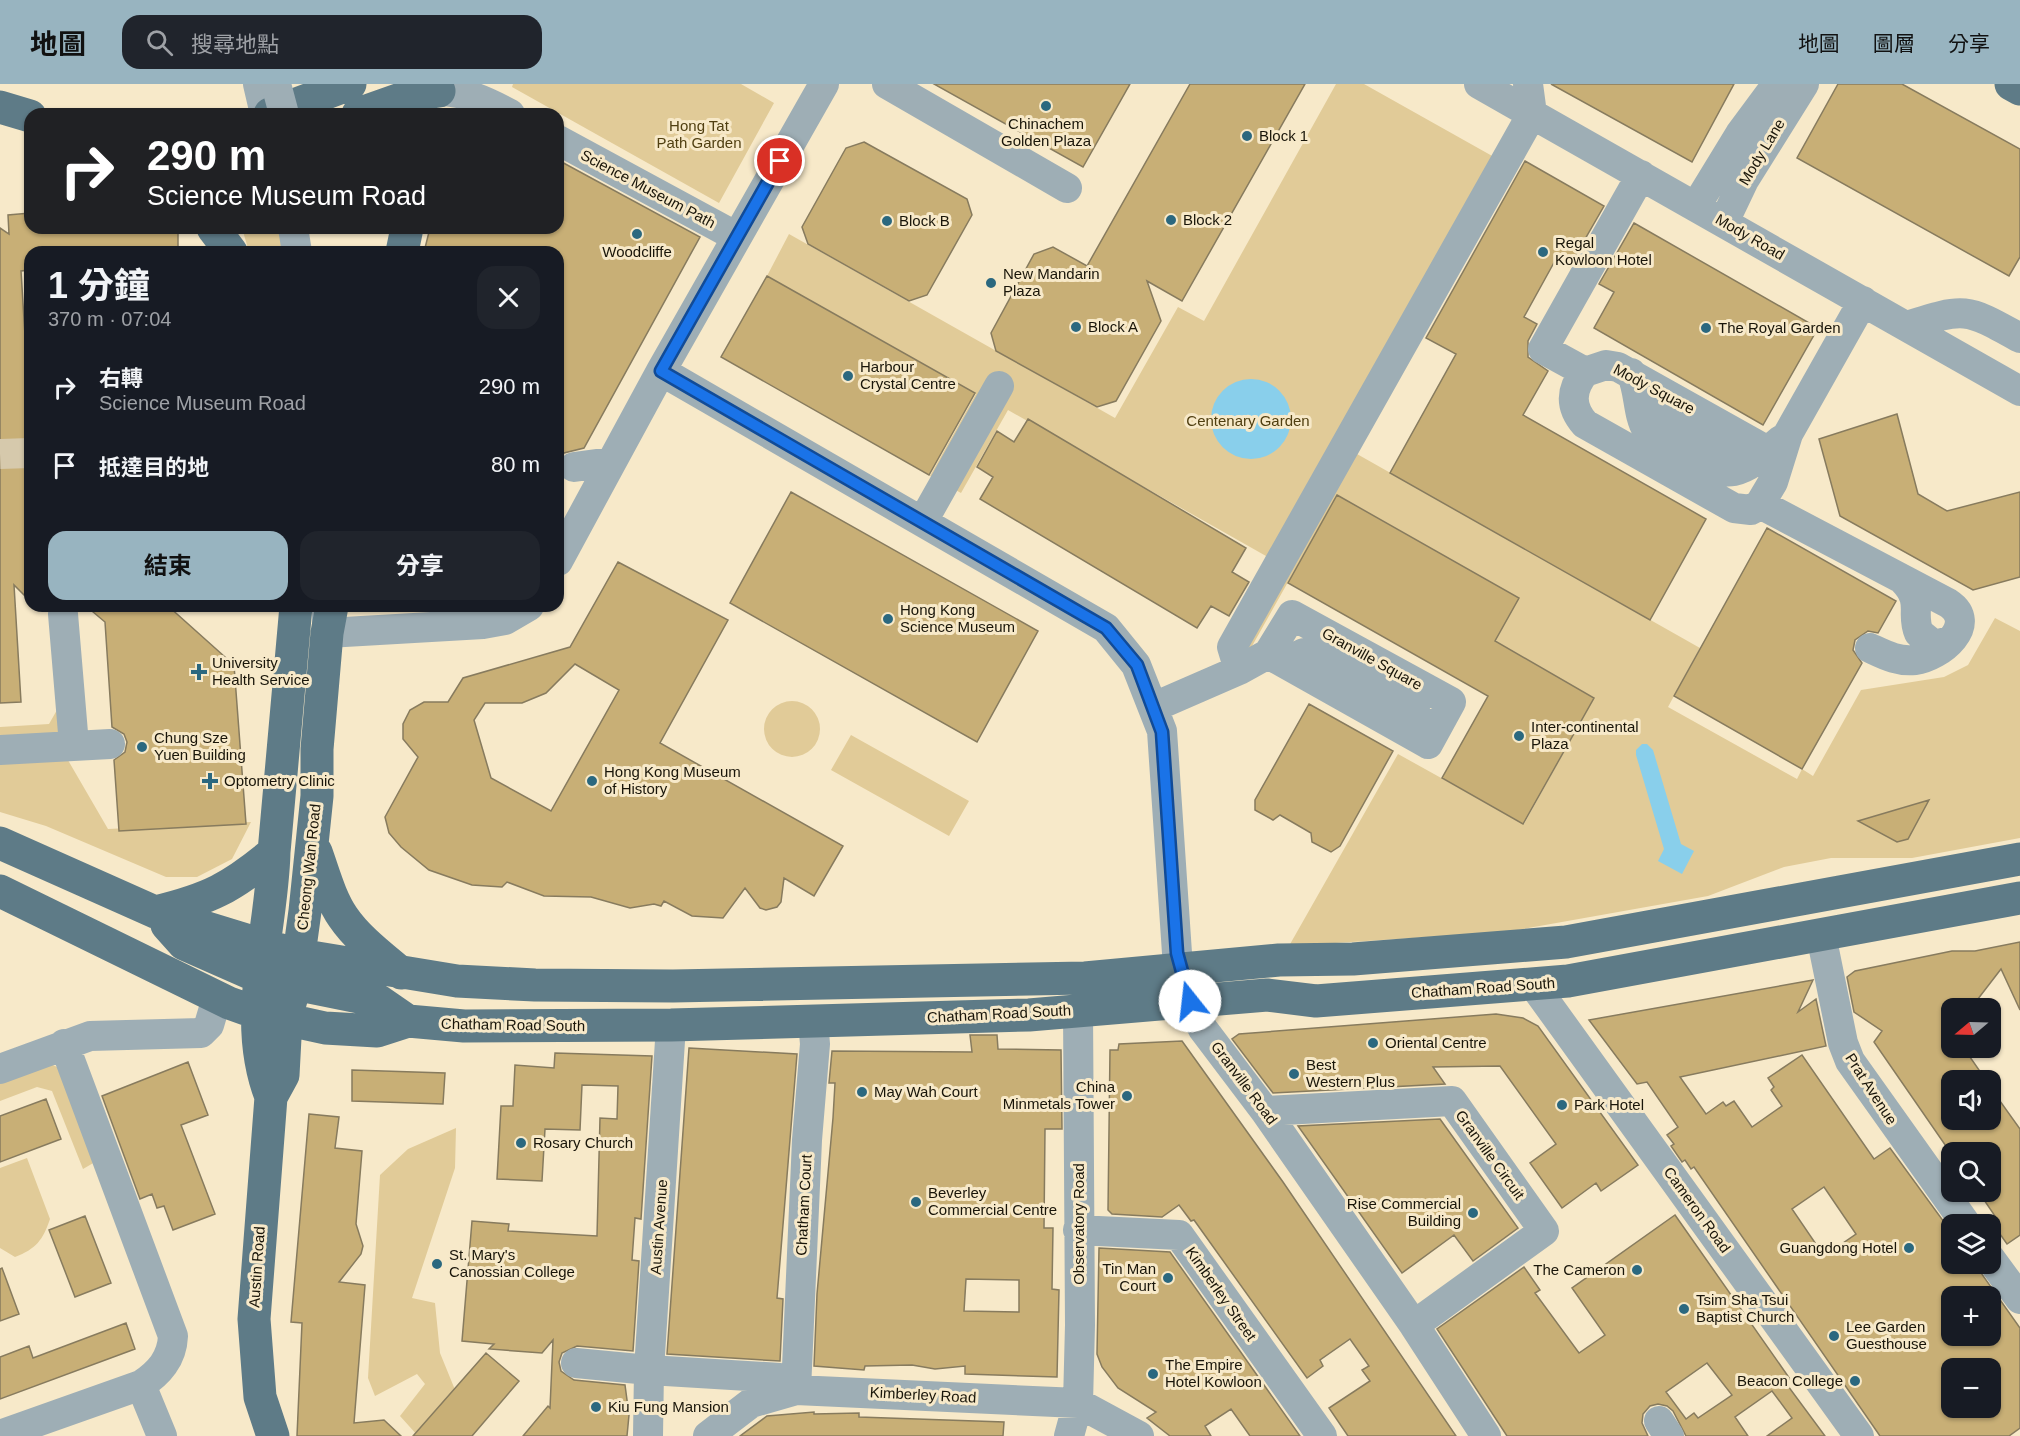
<!DOCTYPE html>
<html lang="zh-TW">
<meta charset="utf-8">
<style>
body{margin:0;font-family:Helvetica,"Noto Sans TC",sans-serif;background:#20242c;color:#f1f3f6;height:100vh;display:flex;flex-direction:column;font-size:22px;white-space:nowrap}
*{box-sizing:border-box;margin:0}
p{font-size:20px;color:#9ea1a6}
.icon{flex:none;width:33px;height:33px;fill:none;stroke:currentColor;stroke-width:2;stroke-linecap:round;stroke-linejoin:round}
.map{position:relative;flex:1;overflow:hidden}
.panel{position:absolute;left:24px;top:162px;width:540px;height:366px;display:flex;flex-direction:column;background:#171b24;border-radius:18px;box-shadow:0 2px 4px #0004}
.panel>*{flex:none}
.guide{position:absolute;left:24px;top:24px;width:540px;height:126px;border-radius:18px;box-shadow:0 2px 4px #0004;background:#202124;color:#fff;overflow:hidden}
.needle{width:39px;rotate:251deg}
.buttons{position:absolute;left:1941px;top:914px;display:grid;gap:12px}
.buttons a{display:grid;place-items:center;width:60px;height:60px;border-radius:12px;background:#171b24;box-shadow:0 2px 4px #0004;font-size:30px}
.pin{position:absolute;display:grid;place-items:center;width:51px;height:51px;color:#fff;margin:-26px;border:3px solid #fff;border-radius:50%;box-shadow:0 2px 6px #0007}
.me{position:absolute;width:66px;margin:-33px;rotate:344deg;stroke-linejoin:round;filter:drop-shadow(0 0 4px #0008)}
.turn{display:flex;align-items:center;gap:21px;height:126px;padding:0 24px;font-size:27px}
.turn .icon{width:78px;height:78px;stroke-width:2.5}
.turn b{display:block;font-size:42px;line-height:51px}
.round{display:grid;place-items:center;flex:none;width:63px;height:63px;border-radius:18px;background:#20242c}
.headline{display:flex;align-items:center;justify-content:space-between;height:102px;padding:0 24px}
h1{font-size:36px;font-weight:700;line-height:45px}
.button{display:flex;gap:12px;margin-top:auto;padding:12px 24px}
.button a{flex:1;height:69px;border-radius:18px;background:#98b4c0;color:#111;font-size:24px;font-weight:700;line-height:69px;text-align:center}
.button a+a{background:#20242c;color:#f1f3f6}
ul{padding:0;list-style:none}
li{display:flex;align-items:center;gap:18px;height:78px;padding:0 24px}
li div{flex:1}
li b{display:block;font-size:22px}
li em{font-style:normal}
header{display:flex;align-items:center;gap:36px;box-sizing:border-box;height:84px;padding:0 30px;background:#98b4c0;color:#111}
header strong{font-size:28px}
nav{display:flex;gap:33px;margin-inline-start:auto;font-size:21px}
.search{width:420px;height:54px;background:#20242c;display:flex;align-items:center;gap:15px;box-sizing:border-box;padding:0 21px;border-radius:18px;color:#9ea1a6;font-size:22px}
.map>svg:first-child{display:block}
.green{fill:#e1cb98}
.water{fill:#89cfeb}
.building{fill:#c8af76;stroke:#877b5e;stroke-width:1.5;fill-rule:evenodd}
.lines{fill:none;stroke-linecap:round;stroke-linejoin:round}
.minor-tunnel{stroke:#d6c9ac;stroke-width:30;stroke-dasharray:30 15;stroke-linecap:butt}
.minor{stroke:#9eaeb5;stroke-width:30}
.major{stroke:#5e7b87;stroke-width:33}
.minor-bridge{stroke:#9eaeb5;stroke-width:30}
.route-casing{stroke:#114b97;stroke-width:15}
.route{stroke:#1a73e8;stroke-width:10}
.poi-dot{fill:#2b687f;stroke:#f7e9c9;stroke-width:2}
.labels{text-anchor:middle;stroke-width:6;stroke-linejoin:round;paint-order:stroke}
.poi-label{font-size:15px;fill:#191509;stroke:#f7e9c9;text-anchor:start}
.park-label{font-size:15px;fill:#503f11;stroke:#f7e9c9}
.street-label{font-size:15px;fill:#191509;stroke:#f7e9c9}
</style>
<header>
<strong>地圖</strong>
<div class="search"><svg class="icon" aria-label="search" viewBox="0 0 24 24"><circle cx="10" cy="10" r="6"/><path d="M15 15l6 6"/></svg>搜尋地點</div>
<nav><a>地圖</a><a>圖層</a><a>分享</a></nav>
</header>
<div class="map">
<svg width="2020" height="1352" viewBox="0 0 2020 1352">
<rect width="100%" height="100%" fill="#f7e9c9"/>
<path class="green" d="M513 0H741L774 19 719 119 512 3Z
M1336 0H1364L1494 73 1357 370 1700 564 1668 623 1797 695 1802 685 1813 692 1861 606 1944 593 1968 581 1995 534 2020 547V754L1912 774H1831L1784 783 1708 812 1506 848 1289 862 1398 670 1524 740 1594 614 1495 557 1518 514 1337 411 1247 571 1266 472 1008 326 961 409 930 392 976 310 767 192 789 150 1115 334 1178 223 1204 237Z
M242 144H282L287 168H249Z
M764 645a28 28 0 1 1 56 0a28 28 0 1 1-56 0Z
M57 626 65 671 108 745 251 738 232 775 197 793H166L46 742 0 728V643L49 640Z
M851 651 969 717 949 752 831 686Z
M41 975 61 985 95 1078 83 1085 52 1007 37 1003 0 1017V991Z
M456 1044 455 1084 412 1214 435 1219 440 1269 460 1318 418 1352 400 1332 425 1300 417 1290 375 1312 368 1294 380 1091 408 1065Z
M27 1074 50 1135C43 1156 36 1165 15 1173L0 1164V1084Z"/>
<path class="water" d="M1211 335a40 40 0 1 1 80 0a40 40 0 1 1-80 0Z
M1642 660H1647L1653 666 1681 760 1694 767 1682 790 1658 777 1664 765 1636 671V666Z"/>
<path class="building" d="M934 0H1130L1083 83Z
M1190 0H1305L1182 217 1147 197 1161 237 1116 317 1097 323 996 267 991 249 1034 170 1053 163 1087 182Z
M1551 0H1734L1692 78Z
M1838 0H1902L2020 65V173L2009 192 1797 74Z
M864 58 967 115 972 131 927 211 909 217 808 160 802 143 846 64Z
M558 76 700 153 584 364 564 369 558 377V168H424L430 144H558Z
M1525 77 1604 122 1569 183 1556 175 1524 233 1537 240 1528 257V273L1548 287 1523 331 1706 435 1650 536 1390 389 1456 270 1426 254Z
M30 129V144H178V168H30V186L21 187 28 299H30V517L14 501 21 618 0 619V144L9 150 8 131Z
M1634 139 1818 244 1763 341 1594 244 1614 208 1599 200Z
M767 192 975 309 929 391 721 273Z
M1897 330 1918 410 1947 427 2020 408V493L1973 506 1840 432 1819 355Z
M1028 335 1246 464 1232 488 1249 498 1229 532 1211 522 1197 544 980 415 993 393 977 383 997 347 1014 358Z
M791 408 1038 547 977 658 730 519Z
M1337 411 1519 514 1495 557 1594 614 1523 740 1442 694 1488 612 1288 499Z
M1767 444 1896 517 1878 549 1868 547 1855 556 1853 566 1862 579 1802 685 1674 612Z
M618 478 728 536 660 659 843 762 814 812 784 794 781 818 777 823 766 826 760 824 745 804 723 834 692 832 664 817 661 822 654 820 630 824 591 813 544 812 507 798 502 803 472 801 429 786 401 763 389 749 385 733 418 673 403 655V640L410 626 424 618H448L463 594 570 563ZM575 580 619 606 551 727 491 694 474 636 485 619H522L546 609Z
M86 522H168L234 581 246 740 119 747 114 676 125 668 127 658 124 650 112 643 105 538Z
M1309 620 1393 667 1340 762 1331 768 1312 758 1311 749 1280 731 1273 736 1255 726V716Z
M1929 716 1908 755 1897 758 1858 737Z
M2020 858V926L2001 885 1971 924H1952V963H1963L1986 996H1952V1035H1990V1003L2020 1045V1151L2007 1160 1990 1136 1995 1132 1978 1107H1990V1068H1950L1874 958 1882 947 1854 928 1847 893 1855 887 1952 867H1975Z
M1813 896 1798 928 1816 915 1826 962 1680 993 1706 1030 1723 1018 1726 1022 1734 1017 1752 1043 1782 1022 1771 1006 1774 1003 1768 994 1802 971 1874 1075 1890 1064 1952 1149V1179H1974L2020 1244V1344L2009 1352H1880L1694 1083 1691 1085 1685 1076 1682 1078 1671 1062 1674 1060 1667 1051 1678 1043 1647 998 1637 1000 1589 936ZM1824 1103 1856 1150 1824 1172 1792 1125ZM1952 1212H1990V1251H1952ZM1952 1284H1990V1323H1952Z
M1496 930 1523 934 1538 942 1638 1081 1601 1107 1596 1099 1562 1124 1530 1079 1556 1060 1500 982 1433 983 1445 1000 1273 1009 1232 955 1239 950Z
M970 951H997L998 965 1061 966 1062 1045H1045L1044 1144H1053L1052 1205 1059 1206 1057 1293 965 1290V1282L935 1285 912 1281 865 1282 864 1286 814 1282 817 1210 833 1034 835 999H829L832 967 972 968ZM966 1195 1019 1196V1228L964 1227Z
M1182 957 1283 1098 1456 1352H1348L1329 1324 1370 1297 1362 1286 1369 1282 1350 1255 1320 1276 1323 1282 1307 1294 1194 1136 1191 1137 1179 1121 1162 1133 1112 1130 1108 1126 1110 966H1118L1119 960Z
M689 964 797 970 777 1214 783 1215 780 1277 667 1270Z
M555 969 652 972 641 1135 635 1134 632 1176 639 1177 633 1267 577 1262 562 1269 559 1278 561 1287 574 1296 625 1301 629 1331 627 1352H523L548 1322 550 1324 553 1256 542 1269 489 1265 494 1260 462 1257 472 1137 509 1140 508 1147 597 1152 600 1034 617 1035 618 1002 582 1001 580 1046 545 1045 542 1097 497 1095 501 1022H513L515 981 554 984Z
M188 978 208 1031 181 1041 215 1130 173 1146 164 1122 157 1124 152 1110 140 1115 102 1012Z
M352 986 445 989 443 1020 352 1017Z
M46 1015 61 1055 0 1078V1032Z
M309 1030 339 1033 335 1064 362 1067 356 1140 363 1162 361 1170 339 1198 365 1201 354 1339 384 1336 401 1352H297L302 1239 291 1238Z
M1440 1035 1518 1144 1473 1177 1454 1151 1402 1189 1298 1042Z
M1675 1131 1790 1295 1785 1298 1825 1352H1767L1792 1334 1772 1307 1735 1333 1748 1352H1686L1673 1327 1667 1322 1658 1320 1650 1322 1643 1330 1642 1339 1648 1352H1507L1437 1245 1524 1183 1540 1206 1535 1209 1579 1269 1605 1251 1572 1204ZM1707 1279 1732 1311 1698 1334 1694 1329 1686 1335 1666 1308Z
M85 1132 111 1199 75 1213 49 1146Z
M1099 1164 1170 1168 1300 1352H1250L1231 1325 1205 1342 1211 1352H1170L1147 1334 1156 1328 1118 1304 1102 1283 1097 1270Z
M2 1184 19 1230 0 1237V1185Z
M126 1239 135 1265 0 1315V1273L29 1262 33 1274Z
M486 1269 519 1297 472 1352H413Z
M814 1328V1330L859 1329V1333L1004 1338 1003 1352H740L767 1332Z"/>
<g class="lines">
<path class="minor-tunnel" d="M0 370 30 369"/>
<path class="minor" d="M258 0 265 30
M887 0 1067 104
M1479 0 2020 307
M439 7C467 8 486 17 510 30
M558 56 737 153
M1696 122 1740 50 1777 0
M1724 138 1744 96 1804 0
M293 144 297 168
M1907 242C1966 223 1966 224 2020 254
M661 287 1106 544 1136 581 1162 647 1177 869 1189 917 1203 945 1265 1027 1414 1241 1486 1352
M1585 288 1543 265 1641 91
M1631 289C1640 307 1637 330 1647 346 1655 358 1669 363 1681 370 1731 398 1739 392 1781 356
M1650 324C1668 345 1730 374 1758 375
M1768 367 1618 283 1606 281 1585 288C1570 306 1570 323 1585 340L1734 424 1751 426 1760 420 1773 398 1788 350 1863 217
M574 383 611 378
M1760 420 1948 519C1980 540 1940 573 1915 576 1898 578 1885 571 1870 564
M923 437 999 302
M558 477 661 287 824 0
M1903 496C1925 519 1910 528 1919 549L1934 561 1950 557
M327 525V549L483 540 505 536 529 522
M63 530 74 661
M1284 579 1304 569 1313 570 1414 625 1428 660
M1239 586 1232 563 1532 30 1528 0
M1154 623 1239 586 1268 570 1292 531 1451 618 1428 660 1268 570
M0 666 110 660
M1821 851 1843 959 1850 977 1966 1140
M1533 900 1859 1352
M0 985 90 952 201 949 209 941 217 914
M1265 1027 1452 1017 1544 1147 1414 1241
M1078 1146 1179 1151 1322 1352
M1990 1174 2020 1215
M576 1279 649 1286 780 1294 796 1306
M141 1301 162 1352
M796 1306 807 1056 815 960 813 937
M1659 1337 1669 1352
M0 1351 141 1301C159 1289 172 1275 173 1252L64 960
M648 1352 649 1286 671 941
M708 1352 751 1319 796 1306 1078 1319 1139 1352
M1069 1352 1078 1319 1080 1241 1078 926"/>
<path class="major" d="M2011 0 2020 5
M0 23 30 32
M270 30 350 0
M358 30 412 11 439 7
M213 144 231 168
M402 168 407 144
M0 759 155 828 266 862 299 871 457 897 535 901 673 902 1085 894 1279 876 1353 875 1566 858 2020 775
M316 768C324 790 330 814 343 833 358 855 381 872 401 889
M0 807 229 919 257 929 325 944 377 947 408 937 464 942 671 941 1029 931 1267 911 1316 917 1568 897 2020 814
M155 828C209 815 231 804 274 768
M167 841 184 860 259 893 277 903
M280 884 295 900 379 917 408 937
M271 1013C240 934 272 850 274 768L296 522
M273 1352 260 1313 254 1235 271 1013 283 991 286 935 295 900 305 827 317 712V665L327 549 332 522"/>
<path class="minor-bridge" d="M276 0 284 30"/>
</g>
<g class="lines">
<defs>
<path id="route" d="M780 77 661 287 1106 544 1137 581 1162 648 1177 869 1190 917"/>
</defs>
<use href="#route" class="route-casing"/>
<use href="#route" class="route"/>
</g>
<g class="poi-dot">
<circle cx="1046" cy="22" r="6"/>
<circle cx="1247" cy="52" r="6"/>
<circle cx="1171" cy="136" r="6"/>
<circle cx="887" cy="137" r="6"/>
<circle cx="637" cy="150" r="6"/>
<circle cx="1543" cy="168" r="6"/>
<circle cx="991" cy="199" r="6"/>
<circle cx="1076" cy="243" r="6"/>
<circle cx="1706" cy="244" r="6"/>
<circle cx="848" cy="292" r="6"/>
<circle cx="888" cy="535" r="6"/>
<path d="M196 579h6v6h6v6h-6v6h-6v-6h-6v-6h6z"/>
<circle cx="1519" cy="652" r="6"/>
<circle cx="142" cy="663" r="6"/>
<path d="M207 688h6v6h6v6h-6v6h-6v-6h-6v-6h6z"/>
<circle cx="592" cy="697" r="6"/>
<circle cx="1373" cy="959" r="6"/>
<circle cx="1294" cy="990" r="6"/>
<circle cx="862" cy="1008" r="6"/>
<circle cx="1127" cy="1012" r="6"/>
<circle cx="1562" cy="1021" r="6"/>
<circle cx="521" cy="1059" r="6"/>
<circle cx="916" cy="1118" r="6"/>
<circle cx="1473" cy="1129" r="6"/>
<circle cx="1909" cy="1164" r="6"/>
<circle cx="437" cy="1180" r="6"/>
<circle cx="1637" cy="1186" r="6"/>
<circle cx="1168" cy="1194" r="6"/>
<circle cx="1684" cy="1225" r="6"/>
<circle cx="1834" cy="1252" r="6"/>
<circle cx="1153" cy="1290" r="6"/>
<circle cx="1855" cy="1297" r="6"/>
<circle cx="596" cy="1323" r="6"/>
</g>
<g class="labels">
<g class="poi-label">
<text x="1046" y="45" text-anchor="middle">Chinachem<tspan x="1046" dy="17">Golden Plaza</tspan></text>
<text x="1259" y="57">Block 1</text>
<text x="1183" y="141">Block 2</text>
<text x="899" y="142">Block B</text>
<text x="1555" y="164">Regal<tspan x="1555" dy="17">Kowloon Hotel</tspan></text>
<text x="637" y="173" text-anchor="middle">Woodcliffe</text>
<text x="1003" y="195">New Mandarin<tspan x="1003" dy="17">Plaza</tspan></text>
<text x="1088" y="248">Block A</text>
<text x="1718" y="249">The Royal Garden</text>
<text x="860" y="288">Harbour<tspan x="860" dy="17">Crystal Centre</tspan></text>
<text x="900" y="531">Hong Kong<tspan x="900" dy="17">Science Museum</tspan></text>
<text x="212" y="584">University<tspan x="212" dy="17">Health Service</tspan></text>
<text x="1531" y="648">Inter-continental<tspan x="1531" dy="17">Plaza</tspan></text>
<text x="154" y="659">Chung Sze<tspan x="154" dy="17">Yuen Building</tspan></text>
<text x="604" y="693">Hong Kong Museum<tspan x="604" dy="17">of History</tspan></text>
<text x="224" y="702">Optometry Clinic</text>
<text x="1385" y="964">Oriental Centre</text>
<text x="1306" y="986">Best<tspan x="1306" dy="17">Western Plus</tspan></text>
<text x="1115" y="1008" text-anchor="end">China<tspan x="1115" dy="17">Minmetals Tower</tspan></text>
<text x="874" y="1013">May Wah Court</text>
<text x="1574" y="1026">Park Hotel</text>
<text x="533" y="1064">Rosary Church</text>
<text x="928" y="1114">Beverley<tspan x="928" dy="17">Commercial Centre</tspan></text>
<text x="1461" y="1125" text-anchor="end">Rise Commercial<tspan x="1461" dy="17">Building</tspan></text>
<text x="1897" y="1169" text-anchor="end">Guangdong Hotel</text>
<text x="449" y="1176">St. Mary's<tspan x="449" dy="17">Canossian College</tspan></text>
<text x="1156" y="1190" text-anchor="end">Tin Man<tspan x="1156" dy="17">Court</tspan></text>
<text x="1625" y="1191" text-anchor="end">The Cameron</text>
<text x="1696" y="1221">Tsim Sha Tsui<tspan x="1696" dy="17">Baptist Church</tspan></text>
<text x="1846" y="1248">Lee Garden<tspan x="1846" dy="17">Guesthouse</tspan></text>
<text x="1165" y="1286">The Empire<tspan x="1165" dy="17">Hotel Kowloon</tspan></text>
<text x="1843" y="1302" text-anchor="end">Beacon College</text>
<text x="608" y="1328">Kiu Fung Mansion</text>
</g>
<g class="park-label">
<text x="699" y="47">Hong Tat<tspan x="699" dy="17">Path Garden</tspan></text>
<text x="1248" y="342">Centenary Garden</text>
</g>
<g class="street-label">
<text transform="translate(1762 68) rotate(-59)" y="5">Mody Lane</text>
<text transform="translate(648 105) rotate(28)" y="5">Science Museum Path</text>
<text transform="translate(1750 153) rotate(30)" y="5">Mody Road</text>
<text transform="translate(1654 305) rotate(28)" y="5">Mody Square</text>
<text transform="translate(1372 575) rotate(29)" y="5">Granville Square</text>
<text transform="translate(309 783) rotate(-84)" y="5">Cheong Wan Road</text>
<text transform="translate(1483 904) rotate(-4)" y="5">Chatham Road South</text>
<text transform="translate(999 930) rotate(-3)" y="5">Chatham Road South</text>
<text transform="translate(513 941) rotate(1)" y="5">Chatham Road South</text>
<text transform="translate(1244 999) rotate(53)" y="5">Granville Road</text>
<text transform="translate(1871 1005) rotate(57)" y="5">Prat Avenue</text>
<text transform="translate(1490 1071) rotate(54)" y="5">Granville Circuit</text>
<text transform="translate(804 1121) rotate(-87)" y="5">Chatham Court</text>
<text transform="translate(1697 1126) rotate(54)" y="5">Cameron Road</text>
<text transform="translate(1079 1140) rotate(-90)" y="5">Observatory Road</text>
<text transform="translate(659 1143) rotate(-86)" y="5">Austin Avenue</text>
<text transform="translate(257 1183) rotate(-86)" y="5">Austin Road</text>
<text transform="translate(1221 1210) rotate(55)" y="5">Kimberley Street</text>
<text transform="translate(923 1311) rotate(3)" y="5">Kimberley Road</text>
</g>
</g>
</svg>
<div class="buttons">
<a><svg class="needle" viewBox="-14 -14 28 28"><path d="M0-13l5 13h-10z" fill="#e53935"/><path d="M0 13l5-13h-10z" fill="#9ea1a6"/></svg></a>
<a><svg class="icon" aria-label="sound" viewBox="0 0 24 24"><path d="M4 9h4l5-4v14l-5-4H4zM17 9q2 3 0 6"/></svg></a>
<a><svg class="icon" aria-label="search" viewBox="0 0 24 24"><circle cx="10" cy="10" r="6"/><path d="M15 15l6 6"/></svg></a>
<a><svg class="icon" aria-label="layers" viewBox="0 0 24 24"><path d="M12 4l9 5-9 5-9-5zM3 14l9 5 9-5"/></svg></a>
<a>+</a>
<a>−</a>
</div>
<div class="pin" style="left:780px;top:77px;background:#d93025"><svg class="icon" aria-label="arrive" viewBox="0 0 24 24"><path d="M6 21V4h12l-3 4 3 4H6"/></svg></div>
<svg class="me" style="left:1190px;top:917px" viewBox="-20 -20 40 40"><circle r="19" fill="#fff"/><path d="M0-13L10 11 0 6-10 11z" fill="#1a73e8"/></svg>
<div class="guide">
<div class="turn"><svg class="icon" aria-label="right" viewBox="0 0 24 24"><path d="M7 20v-9h11M14 6l5 5-5 5"/></svg><div><b>290 m</b>Science Museum Road</div></div>
</div>
<section class="panel">
<div class="headline"><div><h1>1 分鐘</h1><p>370 m · 07:04</p></div><a class="round"><svg class="icon" aria-label="close" viewBox="0 0 24 24"><path d="M6 6l12 12M18 6L6 18"/></svg></a></div>
<ul>
<li><svg class="icon" aria-label="right" viewBox="0 0 24 24"><path d="M7 20v-9h11M14 6l5 5-5 5"/></svg><div><b>右轉</b><p>Science Museum Road</p></div><em>290 m</em></li>
<li><svg class="icon" aria-label="arrive" viewBox="0 0 24 24"><path d="M6 21V4h12l-3 4 3 4H6"/></svg><div><b>抵達目的地</b></div><em>80 m</em></li>
</ul>
<div class="button"><a>結束</a><a>分享</a></div>
</section>
</div>
